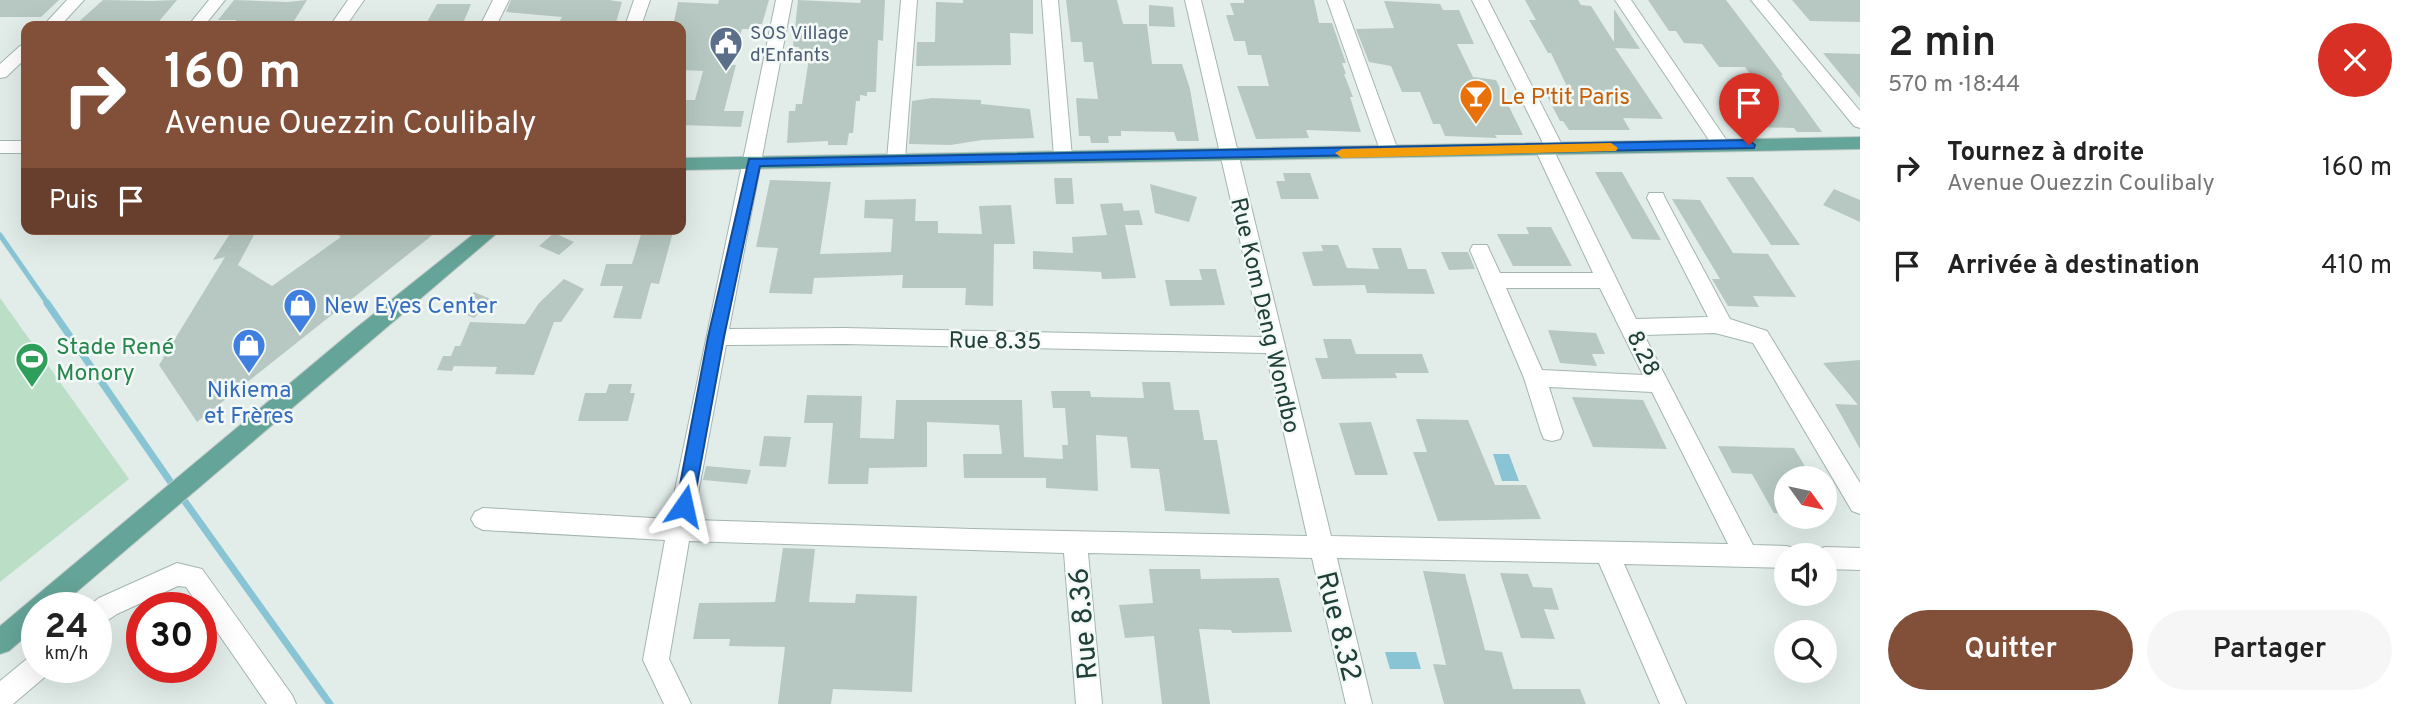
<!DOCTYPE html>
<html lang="fr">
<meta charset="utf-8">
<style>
body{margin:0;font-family:Overpass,sans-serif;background:#f6f6f6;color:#222;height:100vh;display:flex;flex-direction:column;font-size:26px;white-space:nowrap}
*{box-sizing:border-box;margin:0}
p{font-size:23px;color:#767676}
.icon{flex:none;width:38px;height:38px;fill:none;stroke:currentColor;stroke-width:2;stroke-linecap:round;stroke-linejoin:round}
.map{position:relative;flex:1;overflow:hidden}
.details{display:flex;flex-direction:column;background:#fff;width:560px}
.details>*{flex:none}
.hud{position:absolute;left:21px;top:21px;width:665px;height:214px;border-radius:14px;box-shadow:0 7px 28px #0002;background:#824f39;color:#fff;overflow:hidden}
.needle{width:46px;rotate:123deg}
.controls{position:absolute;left:1774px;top:466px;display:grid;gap:14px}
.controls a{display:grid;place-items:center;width:63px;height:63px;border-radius:50%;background:#fff;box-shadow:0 7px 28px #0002;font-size:35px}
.speed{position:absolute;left:21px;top:592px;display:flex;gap:14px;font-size:35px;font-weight:700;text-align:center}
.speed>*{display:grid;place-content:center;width:91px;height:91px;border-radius:50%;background:#fff;box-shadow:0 7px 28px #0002;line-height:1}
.speed small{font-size:18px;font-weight:400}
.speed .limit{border:10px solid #d22;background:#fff;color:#111}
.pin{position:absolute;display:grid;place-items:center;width:60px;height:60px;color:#fff;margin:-72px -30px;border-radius:50% 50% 50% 0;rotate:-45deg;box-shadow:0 0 7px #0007}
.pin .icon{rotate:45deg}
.me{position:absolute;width:77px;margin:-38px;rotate:11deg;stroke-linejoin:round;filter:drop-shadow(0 0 5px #0008)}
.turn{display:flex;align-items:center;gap:24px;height:147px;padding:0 28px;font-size:32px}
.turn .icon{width:91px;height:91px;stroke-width:2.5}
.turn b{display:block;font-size:49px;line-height:60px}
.then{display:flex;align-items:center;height:66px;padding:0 28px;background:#0003;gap:14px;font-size:26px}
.round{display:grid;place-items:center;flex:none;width:74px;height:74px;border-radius:37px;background:#f6f6f6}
.head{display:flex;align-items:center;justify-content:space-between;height:119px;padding:0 28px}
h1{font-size:42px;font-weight:600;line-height:52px}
.primary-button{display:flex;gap:14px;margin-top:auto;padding:14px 28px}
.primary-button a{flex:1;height:80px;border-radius:42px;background:#824f39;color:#fff;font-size:28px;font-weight:600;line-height:80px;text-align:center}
.primary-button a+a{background:#f6f6f6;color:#222}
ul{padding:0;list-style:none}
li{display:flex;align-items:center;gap:21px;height:98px;padding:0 28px}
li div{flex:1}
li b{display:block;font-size:26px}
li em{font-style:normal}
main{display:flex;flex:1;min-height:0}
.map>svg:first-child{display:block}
.green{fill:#badfc6}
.water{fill:#88c4d4}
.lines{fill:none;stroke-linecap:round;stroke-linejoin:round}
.stream-far1{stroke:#88c4d4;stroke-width:5}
.stream{stroke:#88c4d4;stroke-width:7}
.building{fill:#b7c8c2}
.minor-casing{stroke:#a4b5b1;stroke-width:2}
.major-casing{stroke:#c1c9c8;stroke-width:2}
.minor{fill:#fff;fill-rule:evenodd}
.major{fill:#65a498;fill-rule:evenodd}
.route{fill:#1a73e8;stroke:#114b97;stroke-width:2}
.slow{fill:#f59e0b}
.labels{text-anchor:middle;stroke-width:5;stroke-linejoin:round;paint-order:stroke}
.far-service-label{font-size:19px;fill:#4e5e75;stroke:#f3f9f6;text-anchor:start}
.food-label{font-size:23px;fill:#c56008;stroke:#f3f9f6;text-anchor:start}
.shop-label{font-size:23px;fill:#366cbe;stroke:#f3f9f6;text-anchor:start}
.street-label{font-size:23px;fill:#213f39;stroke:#f3f9f6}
.leisure-label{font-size:23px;fill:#27864d;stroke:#f3f9f6;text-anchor:start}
.near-street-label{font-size:28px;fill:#213f39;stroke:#f3f9f6}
</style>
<main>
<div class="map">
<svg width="1860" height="704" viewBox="0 0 1860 704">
<rect width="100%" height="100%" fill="#e2ede9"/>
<path class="green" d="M0 298 129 479 0 582Z"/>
<path class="water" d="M1493 454H1509L1519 481H1502Z
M1385 652H1416L1421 669H1390Z"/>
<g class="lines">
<path class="stream-far1" d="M0 235 48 304"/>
<path class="stream" d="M47 303 174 487
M181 496 330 704"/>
</g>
<path class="building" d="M0 0H59L41 17H0Z
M103 0 151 1 177 0 155 26H74Z
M234 0 287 2 307 0 291 26H232L236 20H218Z
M511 0H609L622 2 615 26H557L562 17 506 12Z
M719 0H769L762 24H751L750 29H742L731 65H736L724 111H744L741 127 681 125V100H695L703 71 681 70V26H673L678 2 718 4Z
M798 0 860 3 861 0H885L883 41 878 40 876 92H867V96L860 95V101H856L853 133H849L847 145H828V141L787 143 789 111H795L796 104H802L809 58H797L799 47H793Z
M963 0H1033V34L1010 33 1011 65 916 66 917 42H935L936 2 963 3Z
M1066 0H1117L1123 24H1147L1152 64H1182L1190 89 1199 141H1177L1174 132 1121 131V136H1108L1109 143H1091L1090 136H1079L1076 98 1098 99 1093 62H1084L1082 42H1071Z
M1244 0H1314L1319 23H1332L1346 63H1342L1346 74H1344L1353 97H1350L1361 132 1306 130 1309 138 1256 139 1237 86H1269L1261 55H1248L1245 41H1234L1226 15H1234L1230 3H1244Z
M1525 0H1578L1581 5 1591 6 1614 42V9L1640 49 1615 48 1663 119 1623 118 1630 130H1569L1563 121H1560L1547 96 1572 97 1551 53H1548L1529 20H1536Z
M1648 0H1726L1783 75H1781L1822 132H1797L1794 128 1756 127 1739 102 1771 103 1745 67H1719L1702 44 1684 43 1676 31H1669Z
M1792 0H1860V22L1810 21Z
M1384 1 1440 4 1443 10H1459L1474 44H1457L1473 77 1496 80 1523 135H1495L1497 138 1445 136 1440 124H1433L1420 92H1402L1391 66 1369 62 1356 29 1394 28Z
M437 4H471L464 21 427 22Z
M1149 5 1173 7 1175 27 1149 26Z
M1823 53 1860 54V98Z
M932 98 981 100V104L1030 109 1034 138 982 140 951 145 909 144 912 101Z
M1595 172H1622L1661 240 1632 239Z
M1283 173H1310L1319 199H1281L1276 181H1285Z
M1726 177H1753L1800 245H1771Z
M1054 178H1072L1074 204H1056Z
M770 180 831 182 820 254 891 252 893 219 864 218 865 200 916 199 915 221H938V233L982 234 979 206 1011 205 1015 244H994L993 306 965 305 966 288H902L903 275 814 278 812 294 769 293 778 248 756 247Z
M1150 184 1197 197 1189 222 1155 213Z
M1834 189 1860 200V222L1823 205Z
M1672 199 1700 200 1733 253 1768 254 1796 297 1753 296 1759 307 1728 306 1712 279H1720Z
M1122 203 1124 211 1139 210 1143 225H1125L1136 278 1102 279 1101 272 1033 269V251L1073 253 1072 237 1107 235 1100 204Z
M1526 227H1551L1572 266H1513L1497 234H1529Z
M233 229H257L238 265 272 286 341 237 329 229H440L197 422 159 365 225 257 213 260Z
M642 231 673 232 659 284 651 283 641 319 613 318 623 286H600L606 264H632Z
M554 233 574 242 559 255 539 246Z
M1321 245H1338L1347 268 1379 269 1372 248H1401L1408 269H1426L1435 294 1367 293 1365 285 1313 286 1302 252 1323 251Z
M1441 252H1468L1475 269 1449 270Z
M1199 269H1216L1225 305 1170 306 1165 280H1202Z
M564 279 584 289 561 322H554L534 375 495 374 497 367 454 366 452 371 437 370 443 356H451L455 346H460L470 322 525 324 539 303Z
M474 292 493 300 474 318 455 310Z
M1548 330 1596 333 1605 354H1592L1597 366 1560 363Z
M1323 339H1351L1356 354H1422L1429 373H1395L1397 378 1322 379 1315 358H1328Z
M1860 360V449L1835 404 1858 405 1823 363Z
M1142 382H1170L1174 410H1199L1204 440H1217L1230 514 1165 511 1159 469 1131 468 1127 437 1096 435 1098 491 1046 488V478H964L963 454H1002L999 425 927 422V467L869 468 868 484H828L833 423H804L807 395 862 396 860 438 894 439 896 400H1022L1024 457 1063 459 1062 445H1068L1065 408H1053L1051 391H1090L1091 397 1144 398Z
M609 384H632L630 393H635L628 421H578L585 393H606Z
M1572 397 1643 400 1667 449 1593 447Z
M1416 419 1468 420 1495 485H1526L1541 519 1438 521 1413 452H1427Z
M1371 422 1388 475H1355L1339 423Z
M764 436 791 437 786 467 759 466Z
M1718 446 1794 448 1812 478H1787V514L1774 513 1752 474 1732 473Z
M706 466 751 470 747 484 703 480Z
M783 548 815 549 809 602 855 603 856 594 917 596 912 692 833 689 831 704H778L785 647 729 646 730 639H693L699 603 775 602Z
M1149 569H1200L1201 579 1279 578 1292 632 1232 633 1231 630 1199 629 1210 704H1162L1154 636 1125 638 1119 605 1153 603Z
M1423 571 1465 574 1485 650 1502 652 1513 689H1580L1586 704H1444L1433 664 1446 665Z
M1500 573 1528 574 1533 587 1552 588 1559 610 1544 609 1555 639 1521 638Z"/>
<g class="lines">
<defs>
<path id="minor" d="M67 0H84L60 26H43Z
M209 0H225L204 26H188Z
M348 0H364L346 26H330Z
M493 0H509L496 26H480Z
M634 0H650L641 26H625Z
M776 0H792L729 329 844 328 1262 337 1185 0H1201L1331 536 1728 544 1652 392 1549 387 1563 432 1560 439 1552 441 1544 439 1541 432 1524 378 1470 250 1473 245H1487L1500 273H1593L1535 149 1543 143 1472 0H1488L1564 149 1556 155 1636 319 1708 317 1647 198 1649 193H1663L1665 198 1730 319 1767 331 1860 483V514L1852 511 1753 343 1715 333 1644 335 1753 545 1787 546 1796 549 1798 555H1787V568L1624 564 1686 704H1660L1599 563 1337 558 1372 704H1346L1312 558 1088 553 1102 704H1076L1064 553 689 541 669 659 691 704H664L643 660 665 540 483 530 475 526 471 519 475 512 483 508 669 519ZM1506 288H1600L1643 375 1542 370ZM844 344 1266 353 1307 536 972 529 693 520 726 345Z
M901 0H917L905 159 896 165 887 159Z
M1042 0H1058L1072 157 1063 163 1054 157Z
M1327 0H1343L1399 153 1396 157H1384L1381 153Z
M1615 0H1631L1727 141 1730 145 1727 149H1715Z
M1751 0H1767L1860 111V128L1854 126Z
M26 44V58L6 77 0 78V64L20 46Z
M0 141H26V153H0Z
M1825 547 1860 548V570L1825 569V555H1814L1816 550Z
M177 563 202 569 292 695 296 704H267L186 587 178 586 117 614 96 628V607H87L99 598Z
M37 654V667H50L46 676 13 704H0V681L28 658Z"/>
<path id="major" d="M1860 137V149L681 170V158Z
M480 229H502L59 607H37V627L9 651 0 654V626L356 328Z"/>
</defs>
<use href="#minor" class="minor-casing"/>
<use href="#major" class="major-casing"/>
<use href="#minor" class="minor"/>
<use href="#major" class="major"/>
</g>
<path class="route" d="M1749 140 1755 145 1754 148 760 166 724 337 693 506 691 511 684 514 678 511 676 506 708 337 749 159Z"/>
<path class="slow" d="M1611 143 1618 148 1616 151 1342 158 1335 153 1342 149Z"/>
<defs>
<symbol id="civic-pin" viewBox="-11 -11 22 30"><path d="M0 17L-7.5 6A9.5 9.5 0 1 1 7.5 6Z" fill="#5c6f8a" stroke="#f3f9f6"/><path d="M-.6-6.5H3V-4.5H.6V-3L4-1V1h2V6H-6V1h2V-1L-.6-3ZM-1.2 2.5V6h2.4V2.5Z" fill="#fff"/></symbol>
<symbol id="bar-pin" viewBox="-11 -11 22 30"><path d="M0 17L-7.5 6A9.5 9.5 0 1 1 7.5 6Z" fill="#e8710a" stroke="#f3f9f6"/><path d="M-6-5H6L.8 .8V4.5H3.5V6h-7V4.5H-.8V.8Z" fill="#fff"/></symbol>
<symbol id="shop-pin" viewBox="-11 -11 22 30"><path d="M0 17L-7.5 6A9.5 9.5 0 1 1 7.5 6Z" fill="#3f7fe0" stroke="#f3f9f6"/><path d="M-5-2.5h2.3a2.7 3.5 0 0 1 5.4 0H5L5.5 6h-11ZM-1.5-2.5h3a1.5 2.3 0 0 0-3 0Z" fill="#fff"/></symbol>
<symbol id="stadium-pin" viewBox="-11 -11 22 30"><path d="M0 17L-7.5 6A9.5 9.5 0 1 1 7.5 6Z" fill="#2e9e5b" stroke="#f3f9f6"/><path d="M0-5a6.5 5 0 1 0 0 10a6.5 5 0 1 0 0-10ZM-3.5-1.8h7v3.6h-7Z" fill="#fff"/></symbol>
</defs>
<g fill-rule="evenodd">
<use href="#civic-pin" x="707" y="24" width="38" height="52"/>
<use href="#bar-pin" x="1457" y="77" width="38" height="52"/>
<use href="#shop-pin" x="281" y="286" width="38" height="52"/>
<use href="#shop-pin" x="230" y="326" width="38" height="52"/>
<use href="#stadium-pin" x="13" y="340" width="38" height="52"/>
</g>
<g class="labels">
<g class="far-service-label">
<text x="750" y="39">SOS Village<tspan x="750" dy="22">d'Enfants</tspan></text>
</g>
<g class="food-label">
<text x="1500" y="104">Le P'tit Paris</text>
</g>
<g class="shop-label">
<text x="324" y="313">New Eyes Center</text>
<text x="249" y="397" text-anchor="middle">Nikiema<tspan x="249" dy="26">et Frères</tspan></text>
</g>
<g class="street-label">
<text transform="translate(1266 315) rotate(77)" y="8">Rue Kom Deng Wondbo</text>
<text transform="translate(995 340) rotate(1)" y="8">Rue 8.35</text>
<text transform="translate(1644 353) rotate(64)" y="8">8.28</text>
</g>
<g class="leisure-label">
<text x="56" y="354">Stade René<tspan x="56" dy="26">Monory</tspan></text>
</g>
<g class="near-street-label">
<text transform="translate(1082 624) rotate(-95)" y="10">Rue 8.36</text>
<text transform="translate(1340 626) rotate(76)" y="10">Rue 8.32</text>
</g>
</g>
</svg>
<div class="controls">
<a><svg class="needle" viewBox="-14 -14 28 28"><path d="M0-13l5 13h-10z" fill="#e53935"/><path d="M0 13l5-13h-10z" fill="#767676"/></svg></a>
<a><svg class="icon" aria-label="sound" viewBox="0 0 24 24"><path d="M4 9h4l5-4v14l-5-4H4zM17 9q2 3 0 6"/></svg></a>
<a><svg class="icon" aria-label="search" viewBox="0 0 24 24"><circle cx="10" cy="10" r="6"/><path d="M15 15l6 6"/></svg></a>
</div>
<div class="speed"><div>24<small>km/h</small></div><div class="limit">30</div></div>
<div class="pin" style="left:1749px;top:145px;background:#d93025"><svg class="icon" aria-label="arrive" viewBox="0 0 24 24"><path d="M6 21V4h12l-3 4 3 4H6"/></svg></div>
<svg class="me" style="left:684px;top:506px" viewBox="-20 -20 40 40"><path d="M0-17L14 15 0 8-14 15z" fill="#1a73e8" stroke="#fff" stroke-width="4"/></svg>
<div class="hud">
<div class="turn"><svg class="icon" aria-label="right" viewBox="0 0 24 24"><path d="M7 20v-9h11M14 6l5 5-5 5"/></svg><div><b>160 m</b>Avenue Ouezzin Coulibaly</div></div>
<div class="then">Puis<svg class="icon" aria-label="arrive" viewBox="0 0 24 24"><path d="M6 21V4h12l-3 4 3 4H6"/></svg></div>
</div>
</div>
<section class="details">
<div class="head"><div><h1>2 min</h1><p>570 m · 18:44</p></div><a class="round" style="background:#d93025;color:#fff"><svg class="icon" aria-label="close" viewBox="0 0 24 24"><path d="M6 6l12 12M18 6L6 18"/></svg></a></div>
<ul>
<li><svg class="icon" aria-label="right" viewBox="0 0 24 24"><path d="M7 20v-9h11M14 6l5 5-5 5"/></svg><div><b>Tournez à droite</b><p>Avenue Ouezzin Coulibaly</p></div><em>160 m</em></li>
<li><svg class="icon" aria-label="arrive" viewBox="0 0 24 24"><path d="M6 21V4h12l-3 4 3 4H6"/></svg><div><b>Arrivée à destination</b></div><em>410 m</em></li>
</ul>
<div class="primary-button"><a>Quitter</a><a>Partager</a></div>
</section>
</main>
